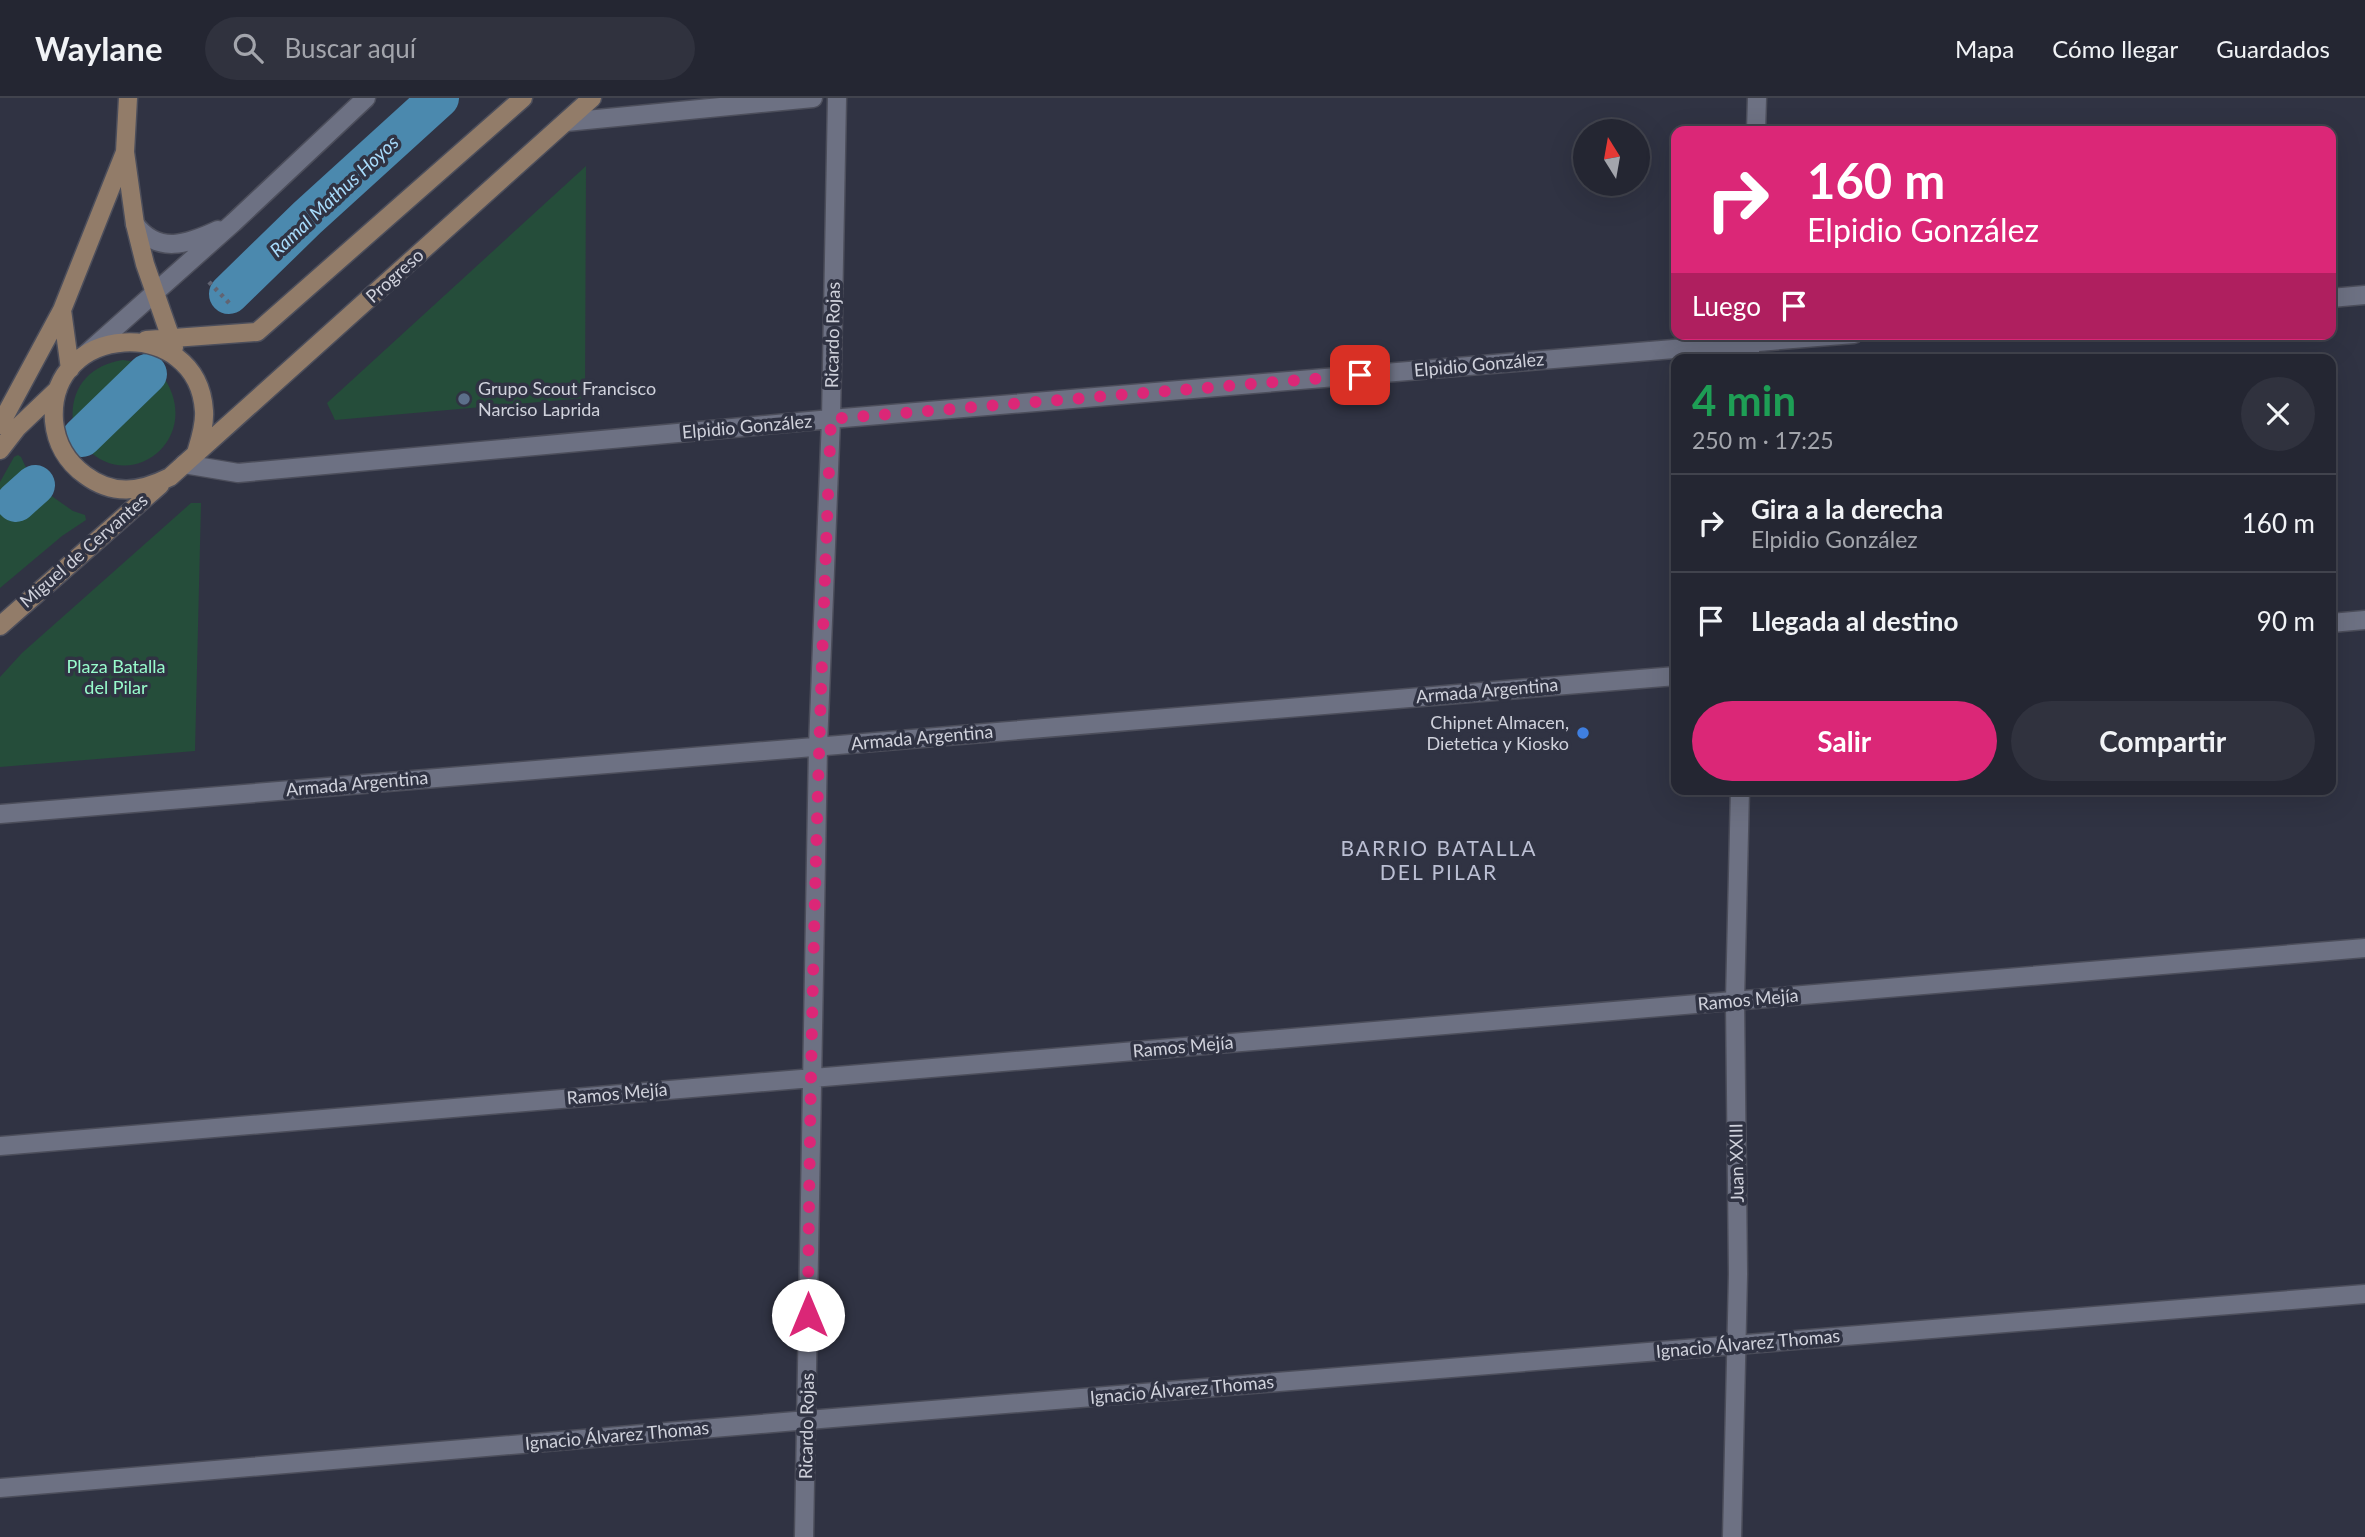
<!DOCTYPE html>
<html lang="es">
<meta charset="utf-8">
<style>
body{margin:0;font-family:Lato,sans-serif;background:#30323e;color:#f1f3f6;height:100vh;display:flex;flex-direction:column;font-size:26px;white-space:nowrap}
*{box-sizing:border-box;margin:0}
p{font-size:23px;color:#a3a5ac}
.icon{flex:none;width:38px;height:38px;fill:none;stroke:currentColor;stroke-width:2;stroke-linecap:round;stroke-linejoin:round}
.map{position:relative;flex:1;overflow:hidden}
.panel{position:absolute;left:1671px;top:256px;width:665px;height:441px;display:flex;flex-direction:column;background:#242632;border-radius:14px;box-shadow:0 7px 28px #0002,0 0 0 2px #41434d}
.panel>*{flex:none}
.hud{position:absolute;left:1671px;top:28px;width:665px;height:214px;border-radius:14px;box-shadow:0 7px 28px #0002,0 0 0 2px #41434d;background:#db2777;color:#fff;overflow:hidden}
.needle{width:46px;rotate:349deg}
.buttons{position:absolute;left:1573px;top:21px;display:grid;gap:14px}
.buttons a{display:grid;place-items:center;width:77px;height:77px;border-radius:50%;background:#242632;box-shadow:0 7px 28px #0002,0 0 0 2px #41434d;font-size:35px}
.pin{position:absolute;display:grid;place-items:center;width:60px;height:60px;color:#fff;margin:-30px;border-radius:14px;box-shadow:0 4px 10px #0006}
.me{position:absolute;width:77px;margin:-38px;rotate:0deg;stroke-linejoin:round;filter:drop-shadow(0 0 5px #0008)}
.turn{display:flex;align-items:center;gap:24px;height:147px;padding:0 21px;font-size:32px}
.turn .icon{width:91px;height:91px;stroke-width:2.5}
.turn b{display:block;font-size:49px;line-height:60px}
.then{display:flex;align-items:center;height:66px;padding:0 21px;background:#0003;gap:14px;font-size:26px}
.round{display:grid;place-items:center;flex:none;width:74px;height:74px;border-radius:37px;background:#30323e}
.summary{display:flex;align-items:center;justify-content:space-between;height:119px;padding:0 21px}
h1{font-size:42px;font-weight:700;line-height:52px;color:#1e9e55}
.button{display:flex;gap:14px;margin-top:auto;padding:14px 21px}
.button a{flex:1;height:80px;border-radius:42px;background:#db2777;color:#fff;font-size:28px;font-weight:700;line-height:80px;text-align:center}
.button a+a{background:#30323e;color:#f1f3f6}
ul{padding:0;list-style:none}
li{display:flex;align-items:center;gap:21px;height:98px;padding:0 21px;border-top:2px solid #41434d}
li div{flex:1}
li b{display:block;font-size:26px}
li em{font-style:normal}
header{display:flex;align-items:center;gap:42px;box-sizing:border-box;height:98px;padding:0 35px;background:#242632;border-bottom:2px solid #41434d}
header strong{font-size:33px}
nav{display:flex;gap:38px;margin-inline-start:auto;font-size:24px}
.search{width:490px;height:63px;background:#30323e;display:flex;align-items:center;gap:18px;box-sizing:border-box;padding:0 24px;border-radius:38px;color:#a3a5ac;font-size:26px}
.map>svg:first-child{display:block}
.green{fill:#254d3a}
.lines{fill:none;stroke-linecap:round;stroke-linejoin:round}
.canal{stroke:#4b89ae;stroke-width:40}
.minor-casing{stroke:#4c4e5b;stroke-width:21}
.tertiary-casing{stroke:#4c4e5b;stroke-width:21}
.secondary-casing{stroke:#4c4e5b;stroke-width:21}
.path{stroke:#616472;stroke-width:4.5;stroke-dasharray:3.5 5;stroke-linecap:butt}
.minor{stroke:#6d7183;stroke-width:18}
.tertiary{stroke:#6d7183;stroke-width:18}
.secondary{stroke:#927c69;stroke-width:18}
.route{stroke:#db2777;stroke-width:12;stroke-dasharray:0 21.6}
.service-dot{fill:#5c6f8a;stroke:#303343;stroke-width:2.5}
.shop-dot{fill:#3f7fe0;stroke:#303343;stroke-width:2.5}
.labels{text-anchor:middle;stroke-width:7;stroke-linejoin:round;paint-order:stroke}
.street-label{font-size:18px;fill:#d0d2dc;stroke:#303343}
.poi-label{font-size:18px;fill:#d0d2dc;stroke:#303343;text-anchor:start}
.park-label{font-size:18px;fill:#98fbcc;stroke:#303343}
.water-label{font-size:19px;font-style:italic;fill:#a8dbfb;stroke:#303343}
.quarter-label{font-size:21px;letter-spacing:2px;fill:#bbbfd3;stroke:#303343}
</style>
<header>
<strong>Waylane</strong>
<div class="search"><svg class="icon" aria-label="search" viewBox="0 0 24 24"><circle cx="10" cy="10" r="6"/><path d="M15 15l6 6"/></svg>Buscar aquí</div>
<nav><a>Mapa</a><a>Cómo llegar</a><a>Guardados</a></nav>
</header>
<div class="map">
<svg width="2365" height="1439" viewBox="0 0 2365 1439">
<rect width="100%" height="100%" fill="#303343"/>
<path class="green" d="M586 68 585 300 335 322 327 305Z
M123 262 143 265 74 331C67 294 87 267 123 262Z
M162 277C206 338 132 398 86 350Z
M18 357 21 359 29 376 8 398 25 410 43 392 73 413 85 417 86 422 62 438 0 490V384L14 359Z
M191 405H201L195 653 0 669V579L22 555Z"/>
<g class="lines">
<path class="canal" d="M229 196 307 120 439 0
M82 339 147 276
M16 404 35 387"/>
<defs>
<path id="minor" d="M566 24 813 0
M135 126C158 157 188 146 218 132
M2331 200 2365 197
M87 255 233 125 366 0
M184 366 238 375 831 321 1854 236
M2331 525 2365 522
M0 716 1676 578
M0 1048 2365 850
M804 1439 818 648 831 321 837 0"/>
<path id="tertiary" d="M1756 33 1757 0
M1750 261V236
M0 1390 808 1322 2365 1196
M1732 1439 1738 1176 1735 903 1740 691"/>
<path id="secondary" d="M128 0 125 54 135 126 145 166 174 249
M62 212 70 271
M146 242 257 234 523 0
M0 327 62 212 125 54
M0 352 17 330 58 291
M196 355C200 342 205 327 204 313 198 216 47 224 54 323 56 345 67 364 85 377 113 398 140 394 170 379L592 0
M0 528 160 387"/>
</defs>
<use href="#minor" class="minor-casing"/>
<use href="#tertiary" class="tertiary-casing"/>
<use href="#secondary" class="secondary-casing"/>
<path class="path" d="M209 184 232 208"/>
<use href="#minor" class="minor"/>
<use href="#tertiary" class="tertiary"/>
<use href="#secondary" class="secondary"/>
</g>
<g class="lines">
<path class="route" d="M808 1217C810 918 819 620 831 321L1360 277"/>
</g>
<circle class="service-dot" cx="464" cy="301" r="7"/>
<circle class="shop-dot" cx="1583" cy="635" r="7"/>
<g class="labels">
<g class="street-label">
<text transform="translate(395 178) rotate(-42)" y="6">Progreso</text>
<text transform="translate(833 237) rotate(-89)" y="6">Ricardo Rojas</text>
<text transform="translate(1479 267) rotate(-5)" y="6">Elpidio González</text>
<text transform="translate(747 329) rotate(-5)" y="6">Elpidio González</text>
<text transform="translate(84 453) rotate(-41)" y="6">Miguel de Cervantes</text>
<text transform="translate(1487 593) rotate(-5)" y="6">Armada Argentina</text>
<text transform="translate(922 640) rotate(-5)" y="6">Armada Argentina</text>
<text transform="translate(357 686) rotate(-5)" y="6">Armada Argentina</text>
<text transform="translate(1748 902) rotate(-5)" y="6">Ramos Mejía</text>
<text transform="translate(1183 949) rotate(-5)" y="6">Ramos Mejía</text>
<text transform="translate(617 996) rotate(-5)" y="6">Ramos Mejía</text>
<text transform="translate(1737 1065) rotate(-91)" y="6">Juan XXIII</text>
<text transform="translate(1748 1246) rotate(-5)" y="6">Ignacio Álvarez Thomas</text>
<text transform="translate(1182 1292) rotate(-5)" y="6">Ignacio Álvarez Thomas</text>
<text transform="translate(807 1328) rotate(-89)" y="6">Ricardo Rojas</text>
<text transform="translate(617 1338) rotate(-5)" y="6">Ignacio Álvarez Thomas</text>
</g>
<g class="poi-label">
<text x="478" y="297">Grupo Scout Francisco<tspan x="478" dy="21">Narciso Laprida</tspan></text>
<text x="1569" y="631" text-anchor="end">Chipnet Almacen,<tspan x="1569" dy="21">Dietetica y Kiosko</tspan></text>
</g>
<g class="park-label">
<text x="116" y="575">Plaza Batalla<tspan x="116" dy="21">del Pilar</tspan></text>
</g>
<g class="water-label">
<text transform="translate(334 98) rotate(-43)" y="7">Ramal Mathus Hoyos</text>
</g>
<g class="quarter-label">
<text x="1439" y="758">BARRIO BATALLA<tspan x="1439" dy="24">DEL PILAR</tspan></text>
</g>
</g>
</svg>
<div class="buttons">
<a><svg class="needle" viewBox="-14 -14 28 28"><path d="M0-13l5 13h-10z" fill="#e53935"/><path d="M0 13l5-13h-10z" fill="#a3a5ac"/></svg></a>
</div>
<div class="pin" style="left:1360px;top:277px;background:#d93025"><svg class="icon" aria-label="arrive" viewBox="0 0 24 24"><path d="M6 21V4h12l-3 4 3 4H6"/></svg></div>
<svg class="me" style="left:808px;top:1217px" viewBox="-20 -20 40 40"><circle r="19" fill="#fff"/><path d="M0-13L10 11 0 6-10 11z" fill="#db2777"/></svg>
<div class="hud">
<div class="turn"><svg class="icon" aria-label="right" viewBox="0 0 24 24"><path d="M7 20v-9h11M14 6l5 5-5 5"/></svg><div><b>160 m</b>Elpidio González</div></div>
<div class="then">Luego<svg class="icon" aria-label="arrive" viewBox="0 0 24 24"><path d="M6 21V4h12l-3 4 3 4H6"/></svg></div>
</div>
<section class="panel">
<div class="summary"><div><h1>4 min</h1><p>250 m · 17:25</p></div><a class="round"><svg class="icon" aria-label="close" viewBox="0 0 24 24"><path d="M6 6l12 12M18 6L6 18"/></svg></a></div>
<ul>
<li><svg class="icon" aria-label="right" viewBox="0 0 24 24"><path d="M7 20v-9h11M14 6l5 5-5 5"/></svg><div><b>Gira a la derecha</b><p>Elpidio González</p></div><em>160 m</em></li>
<li><svg class="icon" aria-label="arrive" viewBox="0 0 24 24"><path d="M6 21V4h12l-3 4 3 4H6"/></svg><div><b>Llegada al destino</b></div><em>90 m</em></li>
</ul>
<div class="button"><a>Salir</a><a>Compartir</a></div>
</section>
</div>
